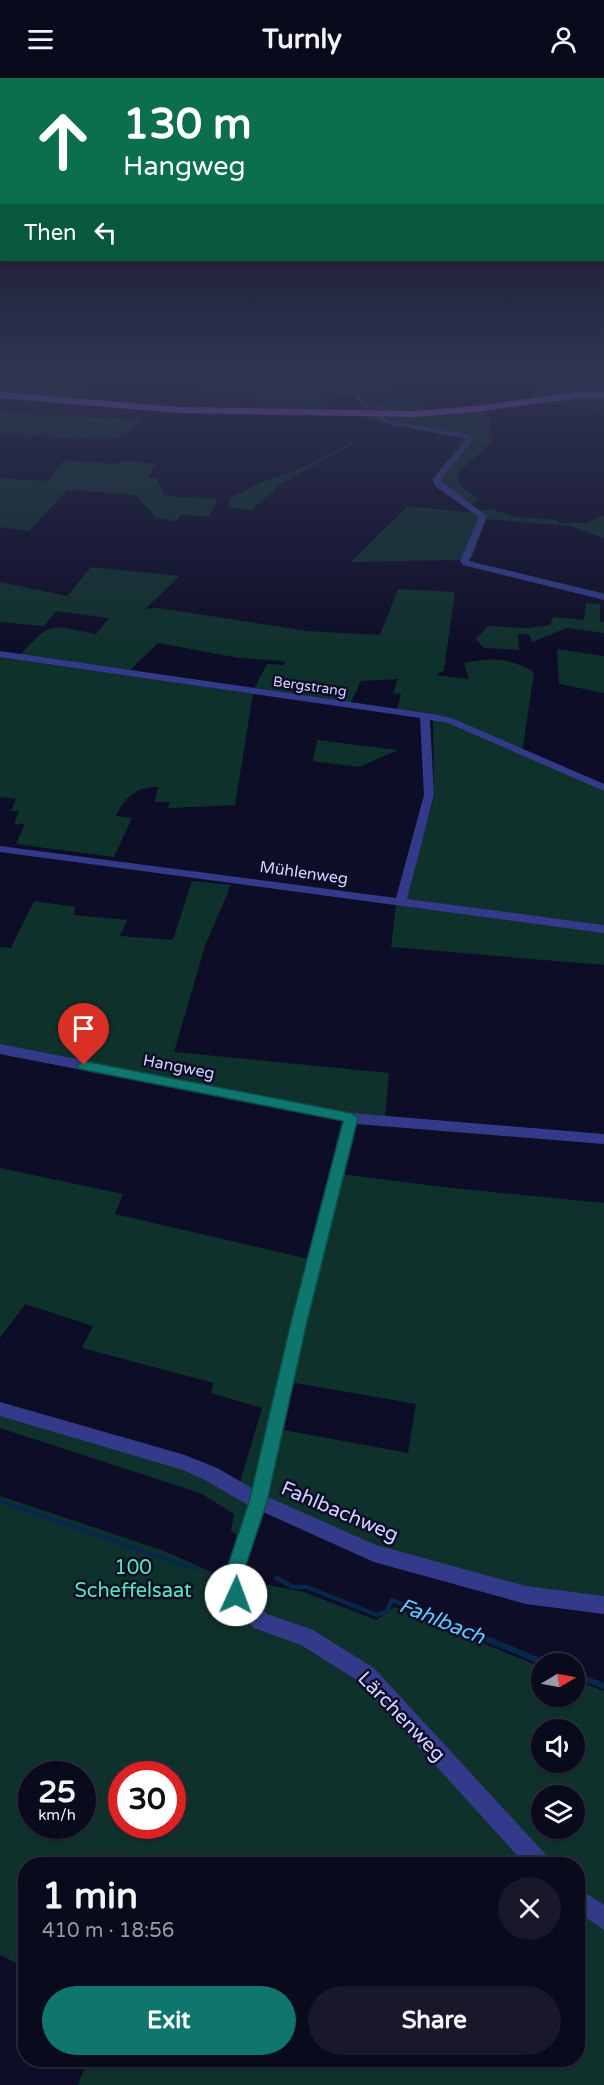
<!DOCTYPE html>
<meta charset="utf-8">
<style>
body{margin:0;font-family:"Varela Round",sans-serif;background:#18182a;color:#f1f3f6;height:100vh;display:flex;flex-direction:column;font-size:22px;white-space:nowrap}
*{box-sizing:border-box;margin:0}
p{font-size:20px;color:#999aa4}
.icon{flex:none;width:33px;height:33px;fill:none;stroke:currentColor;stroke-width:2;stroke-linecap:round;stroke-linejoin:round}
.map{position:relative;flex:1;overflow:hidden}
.drawer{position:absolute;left:18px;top:1779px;width:567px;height:210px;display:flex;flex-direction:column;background:#0a0a1d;border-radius:24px;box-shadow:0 2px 4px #0004,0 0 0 2px #2a2b3b}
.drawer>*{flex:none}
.hud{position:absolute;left:0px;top:0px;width:604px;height:183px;box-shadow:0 2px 4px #0004,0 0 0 2px #2a2b3b;background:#0b6e4f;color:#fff;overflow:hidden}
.needle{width:39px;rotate:80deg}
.buttons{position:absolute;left:531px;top:1575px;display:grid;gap:12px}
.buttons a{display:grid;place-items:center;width:54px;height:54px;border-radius:50%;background:#0a0a1d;box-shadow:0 2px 4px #0004,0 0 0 2px #2a2b3b;font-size:30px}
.speed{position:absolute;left:18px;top:1683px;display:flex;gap:12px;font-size:30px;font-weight:700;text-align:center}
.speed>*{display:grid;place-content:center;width:78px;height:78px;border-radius:50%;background:#0a0a1d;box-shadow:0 2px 4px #0004,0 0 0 2px #2a2b3b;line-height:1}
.speed small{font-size:15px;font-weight:400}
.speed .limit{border:9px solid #d22;background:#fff;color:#111}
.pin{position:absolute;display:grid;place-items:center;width:51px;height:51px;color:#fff;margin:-62px -26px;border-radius:50% 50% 50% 0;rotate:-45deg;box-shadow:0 0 6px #0007}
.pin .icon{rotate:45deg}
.me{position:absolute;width:66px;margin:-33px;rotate:2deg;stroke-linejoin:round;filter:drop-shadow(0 0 4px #0008)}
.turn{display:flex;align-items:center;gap:21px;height:126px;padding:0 24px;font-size:27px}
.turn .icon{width:78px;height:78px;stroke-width:2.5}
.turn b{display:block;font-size:42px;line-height:51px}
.then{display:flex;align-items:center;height:57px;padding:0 24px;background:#0003;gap:12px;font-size:22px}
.round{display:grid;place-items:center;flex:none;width:63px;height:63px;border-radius:32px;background:#18182a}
.summary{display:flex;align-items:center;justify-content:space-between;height:102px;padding:0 24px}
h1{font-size:36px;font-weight:700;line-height:45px}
.button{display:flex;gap:12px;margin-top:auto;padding:12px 24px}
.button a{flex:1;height:69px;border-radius:36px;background:#0f766e;color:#fff;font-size:24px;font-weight:700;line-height:69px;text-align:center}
.button a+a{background:#18182a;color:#f1f3f6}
header{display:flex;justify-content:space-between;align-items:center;height:78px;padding:0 24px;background:#0a0a1d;font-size:27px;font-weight:700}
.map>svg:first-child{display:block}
.green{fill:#0f312c;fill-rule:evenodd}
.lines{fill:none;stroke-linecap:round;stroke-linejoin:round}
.stream-far1{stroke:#07284b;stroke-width:4.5}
.stream{stroke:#07284b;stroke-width:6}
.minor{fill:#343a8a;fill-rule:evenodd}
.major{fill:#af5aff;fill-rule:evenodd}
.route{fill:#0f766e;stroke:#0a4d48;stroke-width:1.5}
.labels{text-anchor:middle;stroke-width:5;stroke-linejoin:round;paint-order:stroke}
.far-street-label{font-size:14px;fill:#d3d3ff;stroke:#0e0d27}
.street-label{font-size:16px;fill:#d3d3ff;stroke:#0e0d27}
.near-street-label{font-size:20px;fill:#d3d3ff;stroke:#0e0d27}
.near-park-label{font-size:20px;fill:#53eab4;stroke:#0e0d27}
.near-water-label{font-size:21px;font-style:italic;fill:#61c7ff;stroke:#0e0d27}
</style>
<header><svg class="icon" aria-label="menu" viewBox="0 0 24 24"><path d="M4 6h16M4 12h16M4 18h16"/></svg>Turnly<svg class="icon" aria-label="person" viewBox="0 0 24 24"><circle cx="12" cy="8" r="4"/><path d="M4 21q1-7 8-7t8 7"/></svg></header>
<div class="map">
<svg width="604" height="2007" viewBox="0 0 604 2007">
<rect width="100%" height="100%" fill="#0e0d27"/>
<path class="green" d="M18 295H41L38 302H88L81 321 0 314V306L20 303Z
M174 295H335L353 318 321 321 324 331 256 330 251 311 207 313 178 307Z
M384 303 395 311 358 316 347 306Z
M571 303 604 308V314L533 319 534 310Z
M604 318V331L599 332 548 326 541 323Z
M410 321 424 331 375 332 370 327Z
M483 332 491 342V364L457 396 461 408 479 421 471 427 479 433 491 431 515 439 558 442V445H587L604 437V460L570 448 486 441 472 480 467 483 604 515V519L468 485 460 482 351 484 408 428 476 435 433 401 464 360 379 344 368 341 365 336Z
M0 334 142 342 131 352 117 361 0 357Z
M352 364 354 365 282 405 251 432 228 429 230 420 260 405 304 389Z
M64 382 113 386 126 382 155 386 148 399 157 401 165 418 218 421 209 439 181 437 176 444 156 440 136 417 67 412 29 453 0 449V400L48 403Z
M91 489 180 498 145 531 159 530 307 553 380 557 398 511 455 514 444 592 436 597 469 601 464 585C492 579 509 580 534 594L522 675 604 708V847L404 822 434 720 433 637 397 632 401 616 393 615 398 601 361 603 350 626 254 611 267 586 284 587 285 583 239 580 158 565 130 592 20 577C53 541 51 548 96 556L109 540 56 533 44 548 0 544V504L67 518Z
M586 525 600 526V543L604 544V555L567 550 532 564 529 556H518L519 572 484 570 476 561 488 548 527 550 550 547 553 539 584 542Z
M557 571 604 578V615L559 606Z
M0 577 253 616 235 727 168 730 170 724H155L158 709C137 708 124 720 116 738L132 740 114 779 16 766 25 746H14L19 733H11L16 721 0 719Z
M317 662 398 672 359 689 313 683Z
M192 803 231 807 205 868 174 974 389 995 385 1041 352 1038 0 969V869L11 870 34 823 76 829 73 837 127 842 120 858 173 862Z
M396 827 604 854V887L391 869Z
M0 1090 123 1116 115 1136 313 1182 341 1096 442 1109 604 1125V1521L527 1514 376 1471 261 1423 278 1351 408 1375 416 1326 290 1304 256 1420 239 1408 262 1330 211 1315 214 1305 82 1270 93 1248 25 1226 0 1260Z
M0 1333 209 1398 255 1425 242 1460 231 1453 234 1436 200 1415 0 1350Z
M0 1418 164 1473 220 1498 304 1514 376 1542 394 1529 541 1589 542 1618H574L575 1602 604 1613V2007H78L88 1982H578V1786H26L25 1889 0 1877ZM542 1652H574V1684H542ZM32 1696H82V1748H32ZM122 1696H172V1748H122ZM542 1718H574V1750H542Z"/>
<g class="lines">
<path class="stream-far1" d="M0 1423 195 1491
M277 1500 292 1509H307L377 1537 387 1533 392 1522 435 1540"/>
<path class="stream" d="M431 1538 547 1586
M574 1597 604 1608"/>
<path class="minor" d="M334 295H340L374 334 387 342 467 356 473 360V362L440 402 487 438 469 483 604 516V522L463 487 460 483 479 439 436 409 432 402 467 361 383 345 370 336Z
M0 573 439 637 454 641 604 706V713L448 645 430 642 434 717 407 821 604 847V855L0 774V768L396 820 424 717 420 640 0 579Z
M0 966 351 1035 604 1056V1066L357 1046 307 1244 268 1419 376 1467 526 1508 604 1518V1536L526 1526 374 1484 263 1434 244 1493 245 1513 267 1536 313 1552 374 1590 547 1778 550 1786H525L360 1604 301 1567 254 1550 229 1524 227 1517 226 1493 248 1427 205 1402 183 1392 0 1338V1324L185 1377 217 1390 252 1410 291 1244 343 1043 0 976Z
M578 1810 604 1827V1852L578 1834Z"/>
<path class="major" d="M0 314 180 329 414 333 475 328 576 314H604V320H576L475 334 414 339 180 335 0 320Z"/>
</g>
<linearGradient id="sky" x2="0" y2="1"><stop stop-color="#080715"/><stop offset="0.51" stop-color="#303552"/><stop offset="1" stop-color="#303552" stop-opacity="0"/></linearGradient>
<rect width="604" height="576" fill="url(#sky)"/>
<path class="route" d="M84 983 351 1035 358 1040 307 1244 267 1424 244 1493 245 1517 243 1524 236 1526 229 1524 226 1517V1493L249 1424 291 1244 343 1043 79 991 77 987Z"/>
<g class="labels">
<g class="far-street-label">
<text transform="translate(310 608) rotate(8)" y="5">Bergstrang</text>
</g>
<g class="street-label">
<text transform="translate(304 794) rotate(8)" y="6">Mühlenweg</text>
<text transform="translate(179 988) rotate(11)" y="6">Hangweg</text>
</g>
<g class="near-street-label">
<text transform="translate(340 1433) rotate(23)" y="7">Fahlbachweg</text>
<text transform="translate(402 1638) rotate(46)" y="7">Lärchenweg</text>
</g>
<g class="near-park-label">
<text x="133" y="1496">100<tspan x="133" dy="23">Scheffelsaat</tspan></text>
</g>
<g class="near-water-label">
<text transform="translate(442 1543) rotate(22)" y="7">Fahlbach</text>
</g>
</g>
</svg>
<div class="buttons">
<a><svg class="needle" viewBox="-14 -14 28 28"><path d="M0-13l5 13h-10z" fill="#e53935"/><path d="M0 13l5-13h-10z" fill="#999aa4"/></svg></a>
<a><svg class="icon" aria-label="sound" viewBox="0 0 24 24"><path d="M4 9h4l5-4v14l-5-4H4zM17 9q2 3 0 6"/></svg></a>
<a><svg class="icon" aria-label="layers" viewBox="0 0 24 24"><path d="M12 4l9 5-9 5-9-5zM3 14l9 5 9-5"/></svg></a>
</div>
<div class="speed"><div>25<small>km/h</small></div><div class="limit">30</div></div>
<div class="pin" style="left:84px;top:987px;background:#d93025"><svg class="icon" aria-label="arrive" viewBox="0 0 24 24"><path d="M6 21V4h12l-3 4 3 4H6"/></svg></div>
<svg class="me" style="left:236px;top:1517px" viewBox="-20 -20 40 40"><circle r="19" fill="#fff"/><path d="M0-13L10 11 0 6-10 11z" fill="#0f766e"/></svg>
<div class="hud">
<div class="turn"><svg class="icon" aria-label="ahead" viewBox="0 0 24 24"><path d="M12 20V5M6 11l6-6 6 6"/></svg><div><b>130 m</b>Hangweg</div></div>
<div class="then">Then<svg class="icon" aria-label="left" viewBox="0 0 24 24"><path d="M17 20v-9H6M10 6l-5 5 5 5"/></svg></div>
</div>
<section class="drawer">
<div class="summary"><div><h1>1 min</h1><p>410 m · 18:56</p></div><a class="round"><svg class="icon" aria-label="close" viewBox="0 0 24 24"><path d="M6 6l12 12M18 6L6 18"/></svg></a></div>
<div class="button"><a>Exit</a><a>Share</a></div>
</section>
</div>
